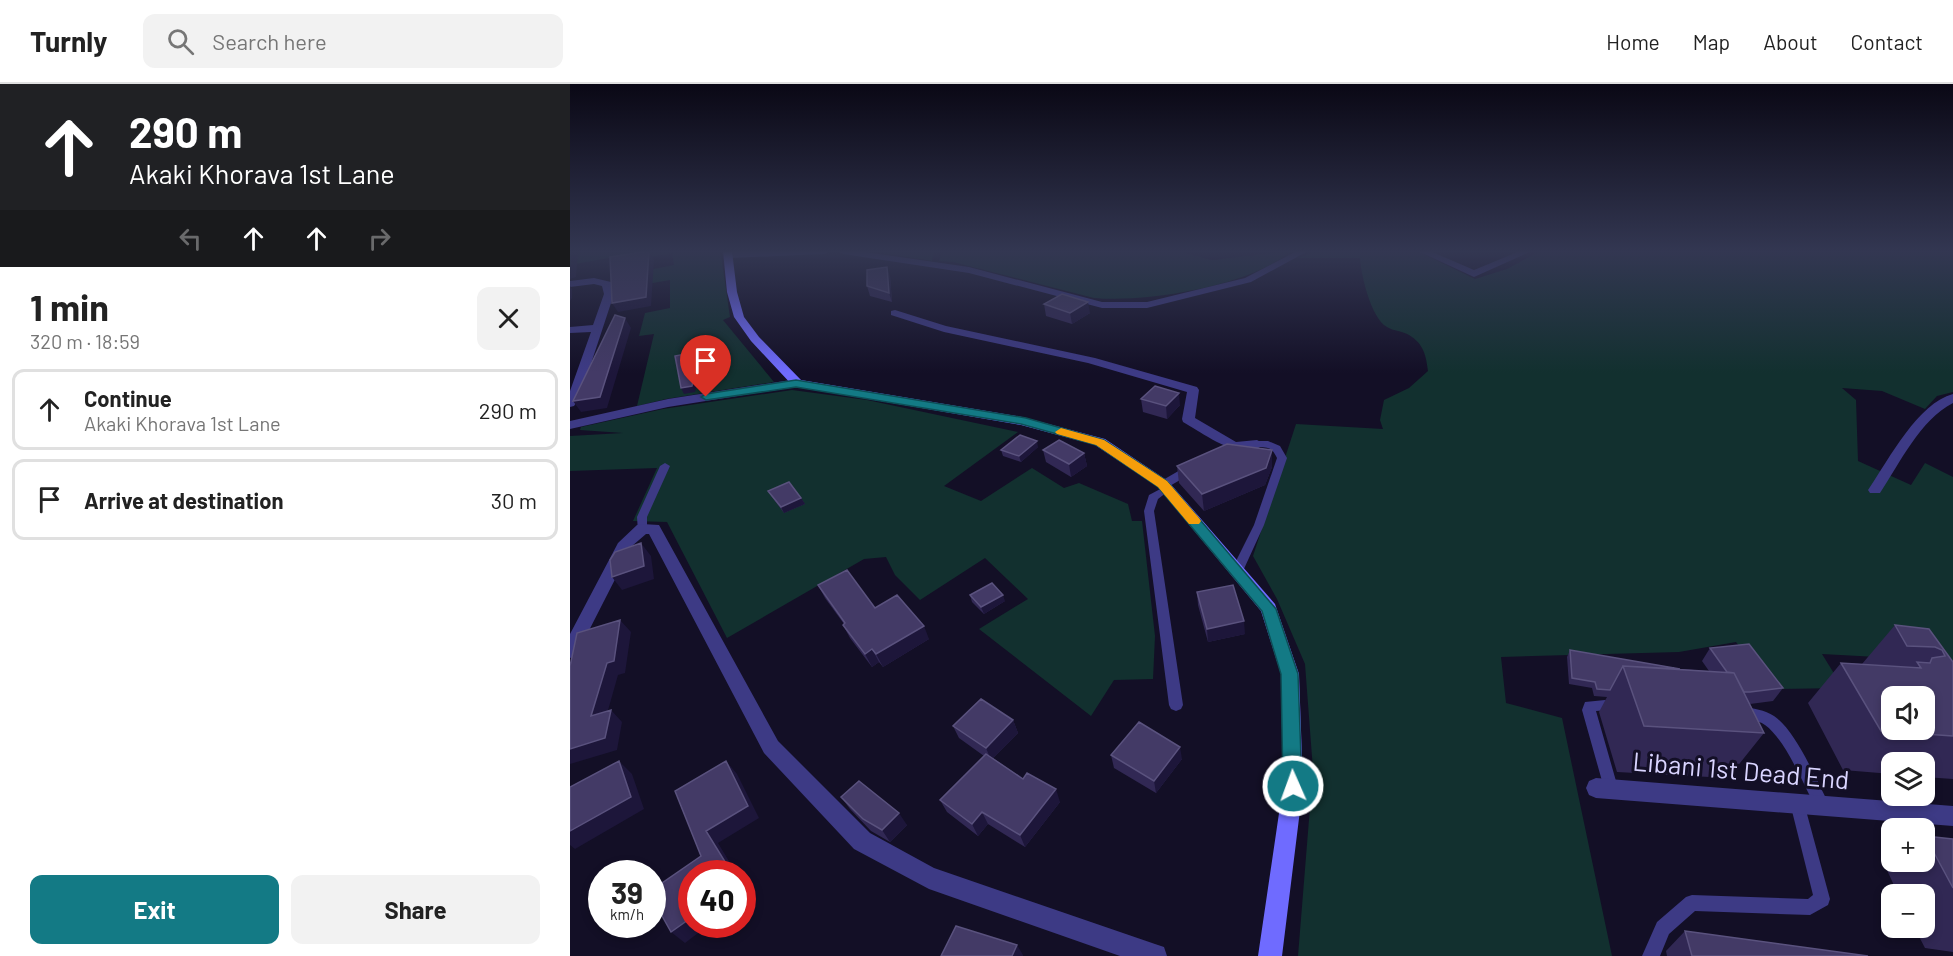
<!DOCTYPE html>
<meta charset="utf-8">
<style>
body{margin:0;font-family:Barlow,sans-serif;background:#f2f2f2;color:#222;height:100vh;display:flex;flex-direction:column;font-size:22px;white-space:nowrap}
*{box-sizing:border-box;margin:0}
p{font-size:20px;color:#767676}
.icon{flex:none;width:33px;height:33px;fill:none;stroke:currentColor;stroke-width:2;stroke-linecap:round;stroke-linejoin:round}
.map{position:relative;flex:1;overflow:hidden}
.sheet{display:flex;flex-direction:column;background:#fff;width:570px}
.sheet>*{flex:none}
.top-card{background:#202124;color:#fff;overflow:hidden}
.controls{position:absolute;left:1311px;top:602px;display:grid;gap:12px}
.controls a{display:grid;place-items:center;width:54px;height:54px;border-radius:12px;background:#fff;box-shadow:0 3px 9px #0003;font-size:30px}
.speed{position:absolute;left:18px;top:776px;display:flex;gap:12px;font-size:30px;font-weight:700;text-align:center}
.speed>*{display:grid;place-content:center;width:78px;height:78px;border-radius:50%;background:#fff;box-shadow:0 3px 9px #0003;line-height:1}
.speed small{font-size:15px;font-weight:400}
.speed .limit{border:9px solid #d22;background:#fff;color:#111}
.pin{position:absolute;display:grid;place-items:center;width:51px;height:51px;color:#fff;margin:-62px -26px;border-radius:50% 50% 50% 0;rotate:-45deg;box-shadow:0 0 6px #0007}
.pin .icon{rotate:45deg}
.me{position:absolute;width:66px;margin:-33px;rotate:358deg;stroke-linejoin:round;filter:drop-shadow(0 0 4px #0008)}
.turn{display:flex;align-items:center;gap:21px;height:126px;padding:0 30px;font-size:27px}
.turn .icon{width:78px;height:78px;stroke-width:2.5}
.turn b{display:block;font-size:42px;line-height:51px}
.lanes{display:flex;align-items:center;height:57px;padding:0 30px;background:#0003;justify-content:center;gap:30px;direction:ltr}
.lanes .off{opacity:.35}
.round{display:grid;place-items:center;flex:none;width:63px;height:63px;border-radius:12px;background:#f2f2f2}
.overview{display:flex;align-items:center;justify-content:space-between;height:102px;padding:0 30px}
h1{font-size:36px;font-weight:700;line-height:45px}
.primary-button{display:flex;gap:12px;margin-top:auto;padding:12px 30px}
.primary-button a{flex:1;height:69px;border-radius:12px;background:#137a85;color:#fff;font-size:24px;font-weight:700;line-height:69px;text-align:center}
.primary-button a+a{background:#f2f2f2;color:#222}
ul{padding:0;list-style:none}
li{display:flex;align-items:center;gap:18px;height:81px;margin:0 12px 9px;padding:0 18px;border:3px solid #e0e0e0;border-radius:12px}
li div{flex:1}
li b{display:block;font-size:22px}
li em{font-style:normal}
header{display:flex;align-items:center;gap:36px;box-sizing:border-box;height:84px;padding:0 30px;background:#fff;border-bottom:2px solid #e0e0e0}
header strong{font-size:28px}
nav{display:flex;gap:33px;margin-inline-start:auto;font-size:21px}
.search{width:420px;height:54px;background:#f2f2f2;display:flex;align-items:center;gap:15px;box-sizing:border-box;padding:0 21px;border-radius:12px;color:#767676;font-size:22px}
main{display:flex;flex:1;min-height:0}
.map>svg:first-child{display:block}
.green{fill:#12302f}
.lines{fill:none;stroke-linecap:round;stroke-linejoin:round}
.lane{fill:#3d3a85;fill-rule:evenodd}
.street{fill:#3d3a85;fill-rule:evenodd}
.secondary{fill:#6f6bff;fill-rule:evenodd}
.wall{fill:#312854}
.shaded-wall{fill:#1d163a}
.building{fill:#433a66;stroke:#5a527e;stroke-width:1.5;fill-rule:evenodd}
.route{fill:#137a85;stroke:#0c4f56;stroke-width:1.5}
.slow{fill:#f59e0b}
.labels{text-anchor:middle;stroke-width:6;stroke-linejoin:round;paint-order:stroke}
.near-street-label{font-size:26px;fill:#d9d4ff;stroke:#130f26}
</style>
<header>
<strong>Turnly</strong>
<div class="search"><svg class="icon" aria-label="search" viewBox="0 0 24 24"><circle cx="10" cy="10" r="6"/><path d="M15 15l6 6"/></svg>Search here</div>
<nav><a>Home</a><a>Map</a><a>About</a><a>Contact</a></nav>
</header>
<main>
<section class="sheet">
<div class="top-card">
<div class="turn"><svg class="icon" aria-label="ahead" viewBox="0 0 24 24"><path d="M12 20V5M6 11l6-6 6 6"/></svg><div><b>290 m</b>Akaki Khorava 1st Lane</div></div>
<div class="lanes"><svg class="icon off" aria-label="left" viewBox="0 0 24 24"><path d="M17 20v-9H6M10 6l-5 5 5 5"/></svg><svg class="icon" aria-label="ahead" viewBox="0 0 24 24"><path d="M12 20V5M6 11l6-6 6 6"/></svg><svg class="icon" aria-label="ahead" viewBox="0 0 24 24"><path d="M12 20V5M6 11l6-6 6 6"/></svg><svg class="icon off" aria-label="right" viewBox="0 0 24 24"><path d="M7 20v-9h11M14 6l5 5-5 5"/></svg></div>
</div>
<div class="overview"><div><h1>1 min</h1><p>320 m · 18:59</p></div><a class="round"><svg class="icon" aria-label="close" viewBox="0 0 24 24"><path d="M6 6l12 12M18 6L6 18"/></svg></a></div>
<ul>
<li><svg class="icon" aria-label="ahead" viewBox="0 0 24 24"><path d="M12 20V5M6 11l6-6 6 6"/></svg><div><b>Continue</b><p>Akaki Khorava 1st Lane</p></div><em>290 m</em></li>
<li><svg class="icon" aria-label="arrive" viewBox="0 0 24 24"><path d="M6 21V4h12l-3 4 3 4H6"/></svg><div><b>Arrive at destination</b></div><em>30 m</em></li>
</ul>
<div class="primary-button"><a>Exit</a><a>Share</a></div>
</section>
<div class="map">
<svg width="1383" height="872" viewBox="0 0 1383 872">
<rect width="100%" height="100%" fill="#130f26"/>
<path class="green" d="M0 167H148L151 171 160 233 153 236 204 298 96 315 67 322 84 250 69 252 75 229 100 224V196L77 200 73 187 104 181 102 169 46 179 44 173 0 181Z
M300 167H364L362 177Z
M372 167H607L642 176 720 167C683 202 575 219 524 214L383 178 369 177Z
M747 167 849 168 905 195 937 185 970 167H1383V308L1367 312 1355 325 1312 307 1272 304 1286 316 1288 377 1341 401 1355 379 1383 393V579L1363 576 1252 570 1273 604 1204 605 1166 558 1109 568 931 573 936 619 992 634 1042 872H728L743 686 735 580 707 515 683 472 726 340 813 345 810 336 814 316 839 304 858 287C856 272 854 260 839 251 833 247 823 247 817 243 801 234 791 191 790 174H728Z
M222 306 297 316 448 348 374 402 411 417 462 384 494 404 509 399 558 420 562 437H572L585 552 583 595 544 596 521 632 409 545 458 515 415 474 350 516 325 491 316 473 294 475 157 554 97 438 63 437 87 384 0 387V352L53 349 10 346 11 343 93 325Z"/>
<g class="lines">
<path class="lane" d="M687 357H698L710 362 717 374 694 441 673 487 671 490H663L661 487 684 441 707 374C700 360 697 365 684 362L682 360 684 358Z
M95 379 100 382 77 433V445L72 449 68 448 67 433 90 382Z
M596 402 601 405 588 415 584 427 613 621 611 625 606 627 601 625 599 621 574 427 579 411Z
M1045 615 1050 617 1052 621 1050 625 1026 627 1048 704 1046 709 1041 711 1036 709 1034 704 1012 626 1015 618Z
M1172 623C1183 624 1195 626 1204 632 1225 646 1245 693 1257 716L1259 721 1257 726 1252 728 1247 726C1234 702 1216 656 1195 641 1187 635 1176 636 1167 633L1165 629 1167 625Z
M1227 712 1232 714 1234 719 1260 815 1258 821 1240 831 1125 827 1099 850 1090 872H1072L1087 838 1116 813 1122 811 1238 815 1243 811 1220 719 1222 714Z"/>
<path class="street" d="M199 167H260L255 170 159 174 154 171 159 168Z
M268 167H288L399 183 532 218H577L675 194 727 167H738L681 198 577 224H532L399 189 273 170Z
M848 167H860L904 186 950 167H962L904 193Z
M24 194 41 198 44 210 10 313 4 322 0 323V307L21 248 0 249V243L23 241 34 210 32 202 24 200 0 203V197Z
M325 226 376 242 525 274 627 303 629 306 625 334 666 358 687 356 694 360C672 380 633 349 613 338L612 335 617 308 518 279 374 248 321 231V227Z
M227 295 233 299 231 302 98 323 0 345V337L98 315Z
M1383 310V319C1350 336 1330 379 1310 409H1300L1298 406 1300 403C1319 375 1348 319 1383 310Z
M624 378 631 382 629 385 598 403 593 405 586 400Z
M72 440 89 441 208 657 300 749 364 784 585 860 594 863 597 872H550L359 805 284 765 194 669 79 450H76L62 462 6 572 0 574V550L48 459 67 441Z
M1026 694 1383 722V742L1026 714 1019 711 1016 704 1019 697Z"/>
<path class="secondary" d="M153 167H162L167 208 174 233 189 253 231 296 452 333 535 355 598 397 705 520 729 590 733 702 712 872H688L713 702 711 590 691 527 588 403 525 361 451 341 223 302 181 257 164 233 157 208Z"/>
</g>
<path class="wall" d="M320 192 322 218 300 212 297 202Z
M474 220 520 229 502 240 476 232Z
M571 315 610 321 597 335 573 328Z
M468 363 451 378 433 372 431 366Z
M473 366 514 369 517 382 501 393 476 378Z
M702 366V383L695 401 634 427 609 399 607 382Z
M198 407 231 414 235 420 214 429 202 413Z
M248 501 305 524 359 555 313 583 309 578 302 583 280 554 273 541 274 540 255 514Z
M627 508 675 550 638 558 628 521Z
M400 511 435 517 414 530 402 518Z
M1325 541 1359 545 1383 578V695L1354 693V678H1322V690L1273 686 1238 619 1271 579 1292 580Z
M1140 564 1213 604 1203 617 1180 620 1194 649 1158 694 1047 688 1029 628 1037 613 1024 612 1022 604 999 600 997 573 1000 566 1110 585 1139 587 1132 577Z
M443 636 448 649 423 674 453 695 490 718 455 763 418 740 408 752 377 728 370 716 414 672 389 654 383 642Z
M541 671 612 675 586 709 544 684Z
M271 713 337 741 320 758 301 747 280 725Z
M1355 752 1383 755V868L1355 864 1344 843H1354V810H1328L1316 784 1325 777H1354Z
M1115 847 1298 872H1097L1096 867Z"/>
<path class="shaded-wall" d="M1 167H6L8 170 6 193 0 195Z
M79 167 84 176 81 222 48 228 42 219Z
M317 183 320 192 322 218 319 209Z
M0 202 2 205V214L0 217Z
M518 218 520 229 502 240 500 229Z
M55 234 61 244 37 324 11 328 3 317Z
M125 268 128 274 130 286 125 308 114 310 111 304Z
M609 309 610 321 597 335 596 322Z
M467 357 468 363 451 378 449 372Z
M702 366V383L695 401 634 427 632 410Z
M514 369 517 382 501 393 499 380Z
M231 414 235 420 214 429 211 423Z
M71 459 81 472 84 495 52 506 42 493Z
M433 511 435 517 414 530 411 523Z
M50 536 61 548 55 589 48 591 33 644 21 632Z
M674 537 675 550 638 558 637 545Z
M354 542 359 555 313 583 306 570Z
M302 565 309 578 302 583 295 570Z
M41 626 52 638 47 666 0 680V665Z
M443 636 448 649 421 676 416 664Z
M610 663 612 675 586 709 584 697Z
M49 677 62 690 74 725 5 765 0 761V747Z
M156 677 167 690 189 734 148 759 166 789H162L136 747Z
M486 705 490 718 455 763 450 751Z
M412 728 418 740 408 752 402 740Z
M329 729 337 741 320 758 312 746Z
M172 799 180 810 172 815Z
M122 833V840H140L115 859 101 848Z
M447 861 453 871V872H442Z"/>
<path class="building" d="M79 167 76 213 42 219 40 173Z
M317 183 319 209 297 202V186Z
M492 210 518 218 500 229 474 220Z
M45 231 55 234 30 313 3 317Z
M125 268 126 280 122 302 111 304 105 272Z
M585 302 609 309 596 322 571 315Z
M450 351 467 357 449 372 431 366Z
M489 356 514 369 499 380 473 366Z
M657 360 702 366 696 384 632 410 607 382Z
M219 398 231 414 211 423 198 407Z
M71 459 74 482 42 493 40 476 45 468Z
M277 486 305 524 327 511 354 542 306 570 302 565 295 570 273 541 275 539 248 501Z
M422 499 433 511 411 523 400 511Z
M663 501 674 537 637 545 627 508Z
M50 536 44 577 37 579 21 632 41 626 35 654 0 665V582L7 549Z
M1325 541 1359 545 1383 578V652L1311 647 1271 579 1351 584 1347 578 1360 579 1362 574 1375 572 1372 566 1365 563 1337 562ZM1322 612H1354V645H1322Z
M1179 560 1213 604 1180 608H1174L1164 589 1157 588 1140 564Z
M1000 566 1110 585 1053 582 1040 606 1027 605 1025 598 1002 594Z
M1053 582 1164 589 1194 649 1074 642Z
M411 615 443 636 416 664 383 642Z
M569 638 610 663 584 697 541 671Z
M416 670 453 695 457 689 486 705 450 751 412 728 402 740 370 716Z
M49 677 61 713 0 747V703Z
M156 677 178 722 136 747 162 789H122V833L101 848 82 814V806L131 772 105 707Z
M289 697 329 729 312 746 293 735 271 713Z
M1355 752 1383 755V804Z
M386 842 447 861 442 872H371Z
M1115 847 1298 872H1122Z"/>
<linearGradient id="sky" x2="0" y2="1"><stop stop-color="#0a0815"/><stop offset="0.58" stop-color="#333752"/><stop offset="1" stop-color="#333752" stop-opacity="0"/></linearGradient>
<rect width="1383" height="289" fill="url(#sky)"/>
<path class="route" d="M226 296 456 334 534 356 597 397 706 525 728 590 732 702 729 709 723 711 716 709 713 702 711 590 692 527 588 403 526 361 451 340 226 303 136 316 131 313 136 310Z"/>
<path class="slow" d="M491 344 534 356 597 397 629 434 631 437 629 440H619L588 403 526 361 487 350 485 348Z"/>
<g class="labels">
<g class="near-street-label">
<text transform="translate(1171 687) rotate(5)" y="9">Libani 1st Dead End</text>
</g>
</g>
</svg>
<div class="controls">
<a><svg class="icon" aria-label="sound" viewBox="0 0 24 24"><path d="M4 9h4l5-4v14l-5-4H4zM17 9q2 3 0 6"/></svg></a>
<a><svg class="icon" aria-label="layers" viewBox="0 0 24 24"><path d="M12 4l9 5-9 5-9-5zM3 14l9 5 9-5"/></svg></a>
<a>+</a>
<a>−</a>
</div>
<div class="speed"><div>39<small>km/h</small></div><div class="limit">40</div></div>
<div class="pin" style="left:136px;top:313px;background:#d93025"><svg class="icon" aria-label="arrive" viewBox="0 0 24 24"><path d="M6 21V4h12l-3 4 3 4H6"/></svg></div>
<svg class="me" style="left:723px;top:702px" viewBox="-20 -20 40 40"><circle r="17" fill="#137a85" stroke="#fff" stroke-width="3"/><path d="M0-11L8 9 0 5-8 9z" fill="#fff"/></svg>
</div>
</main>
